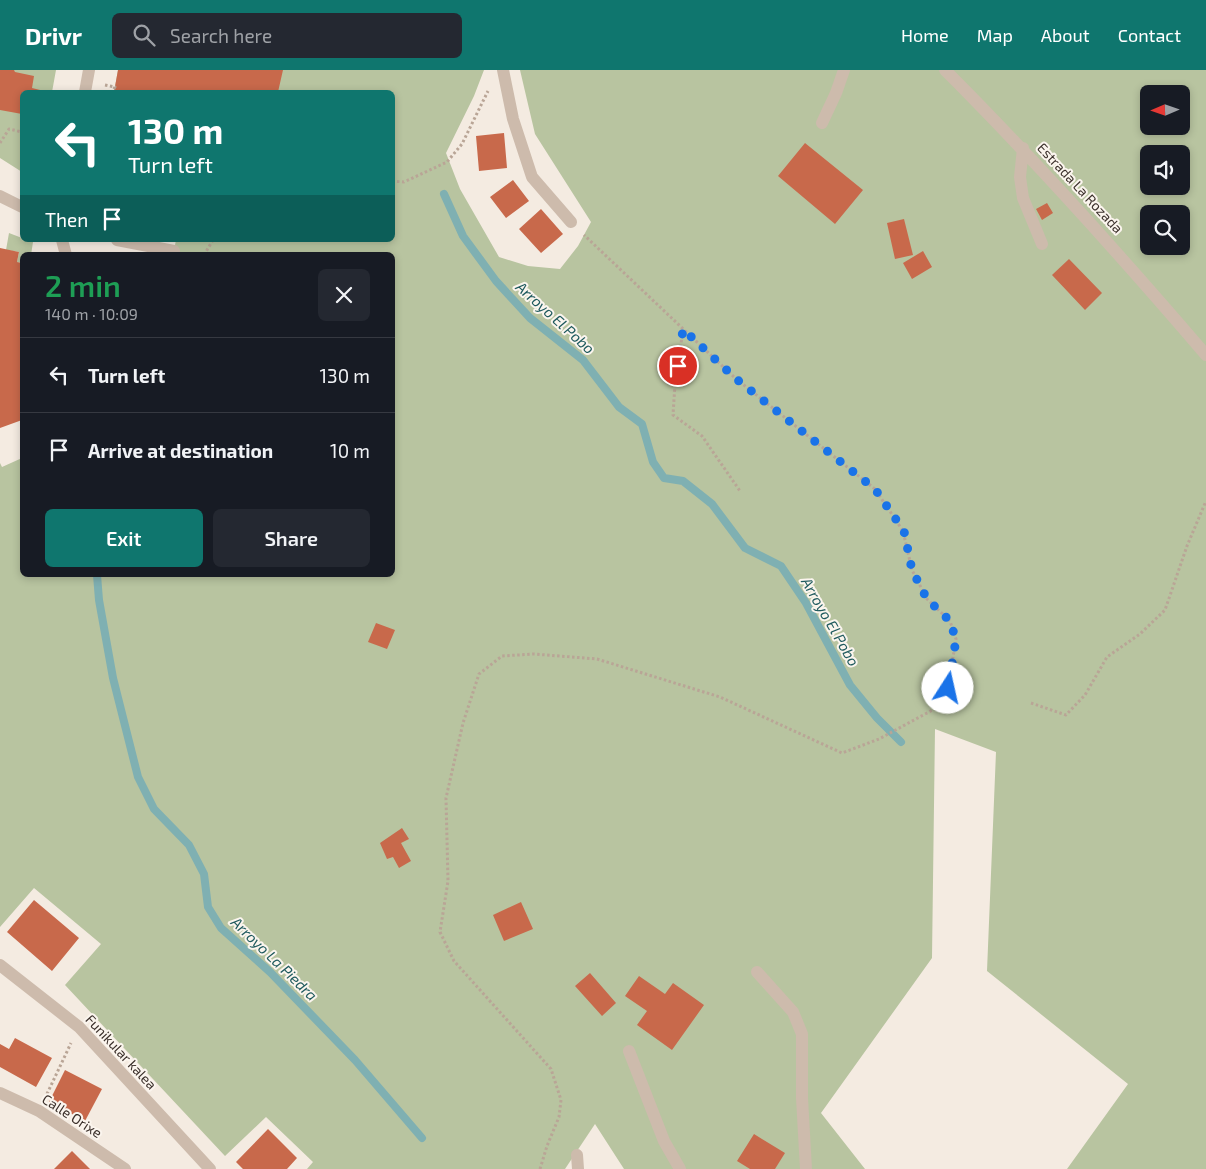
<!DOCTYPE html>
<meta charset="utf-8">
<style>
body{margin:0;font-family:"Exo 2",sans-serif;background:#242831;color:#f1f3f6;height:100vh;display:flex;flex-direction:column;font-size:19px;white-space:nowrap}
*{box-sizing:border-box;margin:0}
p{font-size:16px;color:#9ea1a6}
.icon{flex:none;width:28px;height:28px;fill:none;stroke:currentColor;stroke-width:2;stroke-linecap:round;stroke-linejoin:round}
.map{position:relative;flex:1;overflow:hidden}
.sheet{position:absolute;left:20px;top:182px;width:375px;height:325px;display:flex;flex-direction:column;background:#171b24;border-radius:8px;box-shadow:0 2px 8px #0003}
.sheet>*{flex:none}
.guide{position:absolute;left:20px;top:20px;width:375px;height:152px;border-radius:8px;box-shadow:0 2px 8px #0003;background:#0f766e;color:#fff;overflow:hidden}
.needle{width:32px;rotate:268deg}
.fabs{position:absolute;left:1140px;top:15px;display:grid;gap:10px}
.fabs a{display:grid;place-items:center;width:50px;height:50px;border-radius:8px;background:#171b24;box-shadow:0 2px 8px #0003;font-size:25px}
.pin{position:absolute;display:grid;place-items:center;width:42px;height:42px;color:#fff;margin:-21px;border:2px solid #fff;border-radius:50%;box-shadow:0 1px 5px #0007}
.me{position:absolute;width:55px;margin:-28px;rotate:10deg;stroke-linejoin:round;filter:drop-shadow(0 0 4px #0008)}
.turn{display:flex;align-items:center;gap:18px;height:105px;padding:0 25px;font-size:22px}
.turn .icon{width:65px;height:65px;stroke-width:2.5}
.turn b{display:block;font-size:35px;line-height:42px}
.then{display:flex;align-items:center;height:48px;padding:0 25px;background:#0003;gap:10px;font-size:19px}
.round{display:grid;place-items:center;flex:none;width:52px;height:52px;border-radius:8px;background:#242831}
.headline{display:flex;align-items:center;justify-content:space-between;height:85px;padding:0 25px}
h1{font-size:30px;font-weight:600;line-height:38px;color:#1e9e55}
.primary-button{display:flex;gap:10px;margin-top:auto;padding:10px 25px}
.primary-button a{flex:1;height:58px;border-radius:8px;background:#0f766e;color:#fff;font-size:20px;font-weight:600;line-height:58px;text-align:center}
.primary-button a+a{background:#242831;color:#f1f3f6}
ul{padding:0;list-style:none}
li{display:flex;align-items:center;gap:15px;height:75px;padding:0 25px;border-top:1px solid #363941}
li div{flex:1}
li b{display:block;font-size:19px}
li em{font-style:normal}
header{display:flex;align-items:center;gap:30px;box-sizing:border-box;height:70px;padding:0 25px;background:#0f766e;color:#fff}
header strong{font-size:24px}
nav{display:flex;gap:28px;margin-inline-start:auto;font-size:18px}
.search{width:350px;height:45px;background:#242831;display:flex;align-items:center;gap:12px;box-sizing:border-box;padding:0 18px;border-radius:8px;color:#9ea1a6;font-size:19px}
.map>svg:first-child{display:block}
.green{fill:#b8c4a0;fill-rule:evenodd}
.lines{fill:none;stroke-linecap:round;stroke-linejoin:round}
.stream{stroke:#7fb0b2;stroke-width:8}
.building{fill:#c8694b}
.path{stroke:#b9a596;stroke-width:3;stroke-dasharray:2.5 2.5;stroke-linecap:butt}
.minor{stroke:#cdbbac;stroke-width:12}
.route{stroke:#1a73e8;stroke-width:9;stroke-dasharray:0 16.2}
.labels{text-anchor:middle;stroke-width:4;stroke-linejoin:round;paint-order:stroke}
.street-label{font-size:14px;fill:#3b302b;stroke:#fbf5ee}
.water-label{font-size:15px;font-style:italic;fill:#1f5a5e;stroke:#fbf5ee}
</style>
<header>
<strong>Drivr</strong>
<div class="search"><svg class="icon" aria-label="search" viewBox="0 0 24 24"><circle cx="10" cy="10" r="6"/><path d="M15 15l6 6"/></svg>Search here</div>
<nav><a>Home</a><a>Map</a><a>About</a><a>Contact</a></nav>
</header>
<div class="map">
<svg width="1206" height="1099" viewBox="0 0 1206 1099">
<rect width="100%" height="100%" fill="#f4ebe1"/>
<path class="green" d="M0 0H56L52 22H22V102L0 88Z
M118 0H484L474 26 446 83 460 119 499 187 528 196 560 199 578 176 591 152 535 64 520 0H1206V1099H1067L1128 1014 987 901 996 682 935 659 932 888 821 1043 865 1099H624L595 1054 565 1099H307L313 1092 266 1047 225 1086 65 915 101 874 34 818 0 857V393L2 397 22 388V505H392V185H173L176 170H392V22H114ZM1149 24H1181V56H1149ZM1149 84H1181V116H1149ZM1149 144H1181V176H1149Z
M9 163 22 168V170L33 172 31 185H22V193L17 192 19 182 6 180Z"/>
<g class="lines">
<path class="stream" d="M444 124 463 166 496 211 530 248 583 290 619 337 642 354 653 392 664 408 683 411 712 434 745 478 781 496 806 533 850 615 877 648 901 672
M97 505 99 530 113 608 138 707 154 739 189 775 204 804 208 837 221 858 270 902 355 990 422 1068"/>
</g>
<path class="building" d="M0 0H14L15 2 34 6 32 18 40 20 39 22H22V44L0 40Z
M118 0H283L278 22H114Z
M504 63 507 98 479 101 476 66Z
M805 73 863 120 835 154 778 106Z
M513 110 529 131 506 148 490 127Z
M1047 133 1053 143 1042 150 1036 139Z
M541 139 563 164 541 183 519 159Z
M904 149 913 185 895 189 887 153Z
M0 178 19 182 17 192 22 193V350L0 358Z
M923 181 932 197 912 209 903 193Z
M1069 189 1102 223 1085 240 1052 205Z
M376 553 395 560 387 579 368 572Z
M402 758 409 769 401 773 411 791 399 798 393 787 387 789 380 773Z
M34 830 79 868 52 901 7 862Z
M521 832 533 859 504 871 493 845Z
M590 903 616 933 602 946 575 916Z
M639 906 665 924 673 913 704 935 672 980 637 955 647 941 625 926Z
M15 968 52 988 36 1017 0 997V974L9 979Z
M65 1000 102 1019 85 1051 49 1032Z
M268 1059 297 1088 287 1099H243L236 1092Z
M754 1064 785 1083 775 1099H750L737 1091Z
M72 1081 90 1099H54Z"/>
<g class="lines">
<path class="path" d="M105 15 115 17 112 22
M0 73 9 59 22 62
M392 111 404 112 447 92 462 74 488 21
M190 184 197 185
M204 185 213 170
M683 260 675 314 673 345 702 366 740 421
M1031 633 1066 645 1085 625 1107 587 1140 564 1165 540 1187 476 1206 431
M47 1024 71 973
M540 1099 547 1076 559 1047 561 1030 551 999 454 891 440 862 448 811 446 728 463 653 479 604 502 586 534 584 597 589 720 627 842 683 879 669 938 637 948 618 956 569 950 551 927 529 912 500 903 461 875 419 735 308 584 165"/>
<path class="minor" d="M503 0 513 49 532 107 571 152
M945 0C1036 91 1122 187 1206 285
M85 22 89 0
M822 53 836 23 844 0
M1023 78 1020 107 1023 128 1042 174
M0 126 22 137
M62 170 66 185
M117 170 174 181
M0 895 79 957 210 1099
M757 902 793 942 802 964V1028L806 1099
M629 981 664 1071 680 1099
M0 1023 39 1041 125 1099
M577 1085 578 1099"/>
</g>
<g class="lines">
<path class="route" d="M678 296 683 259 735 308 875 419 904 461 912 500 927 529 950 551 956 570 948 618"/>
</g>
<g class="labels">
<g class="street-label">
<text transform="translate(1080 118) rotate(47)" y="5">Estrada La Rozada</text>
<text transform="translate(121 982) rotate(47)" y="5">Funikular kalea</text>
<text transform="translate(72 1046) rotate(33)" y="5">Calle Orixe</text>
</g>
<g class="water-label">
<text transform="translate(555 248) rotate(42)" y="5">Arroyo El Pobo</text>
<text transform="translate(830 552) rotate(60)" y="5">Arroyo El Pobo</text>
<text transform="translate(274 889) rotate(44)" y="5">Arroyo La Piedra</text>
</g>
</g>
</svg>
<div class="fabs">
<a><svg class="needle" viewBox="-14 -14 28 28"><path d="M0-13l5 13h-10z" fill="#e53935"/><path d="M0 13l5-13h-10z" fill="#9ea1a6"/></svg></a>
<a><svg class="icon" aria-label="sound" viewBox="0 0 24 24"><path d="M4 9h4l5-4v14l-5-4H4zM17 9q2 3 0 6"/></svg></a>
<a><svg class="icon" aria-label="search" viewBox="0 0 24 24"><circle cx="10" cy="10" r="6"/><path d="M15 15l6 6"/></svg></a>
</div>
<div class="pin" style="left:678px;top:296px;background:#d93025"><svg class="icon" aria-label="arrive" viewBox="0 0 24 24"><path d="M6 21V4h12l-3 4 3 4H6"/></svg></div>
<svg class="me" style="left:948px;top:618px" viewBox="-20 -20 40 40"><circle r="19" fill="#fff"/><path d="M0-13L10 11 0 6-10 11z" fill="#1a73e8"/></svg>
<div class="guide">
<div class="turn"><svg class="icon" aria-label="left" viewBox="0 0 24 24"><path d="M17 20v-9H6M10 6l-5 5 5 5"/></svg><div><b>130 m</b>Turn left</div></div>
<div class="then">Then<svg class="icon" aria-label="arrive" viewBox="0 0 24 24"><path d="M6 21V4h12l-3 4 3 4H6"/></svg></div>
</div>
<section class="sheet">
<div class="headline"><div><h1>2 min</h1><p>140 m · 10:09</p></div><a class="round"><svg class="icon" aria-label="close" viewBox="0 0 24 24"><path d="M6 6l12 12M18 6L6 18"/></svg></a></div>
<ul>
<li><svg class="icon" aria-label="left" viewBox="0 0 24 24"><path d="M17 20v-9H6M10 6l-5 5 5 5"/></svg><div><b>Turn left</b></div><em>130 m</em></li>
<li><svg class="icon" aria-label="arrive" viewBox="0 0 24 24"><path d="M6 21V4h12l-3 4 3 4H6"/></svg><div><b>Arrive at destination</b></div><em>10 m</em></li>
</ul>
<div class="primary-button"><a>Exit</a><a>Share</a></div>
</section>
</div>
